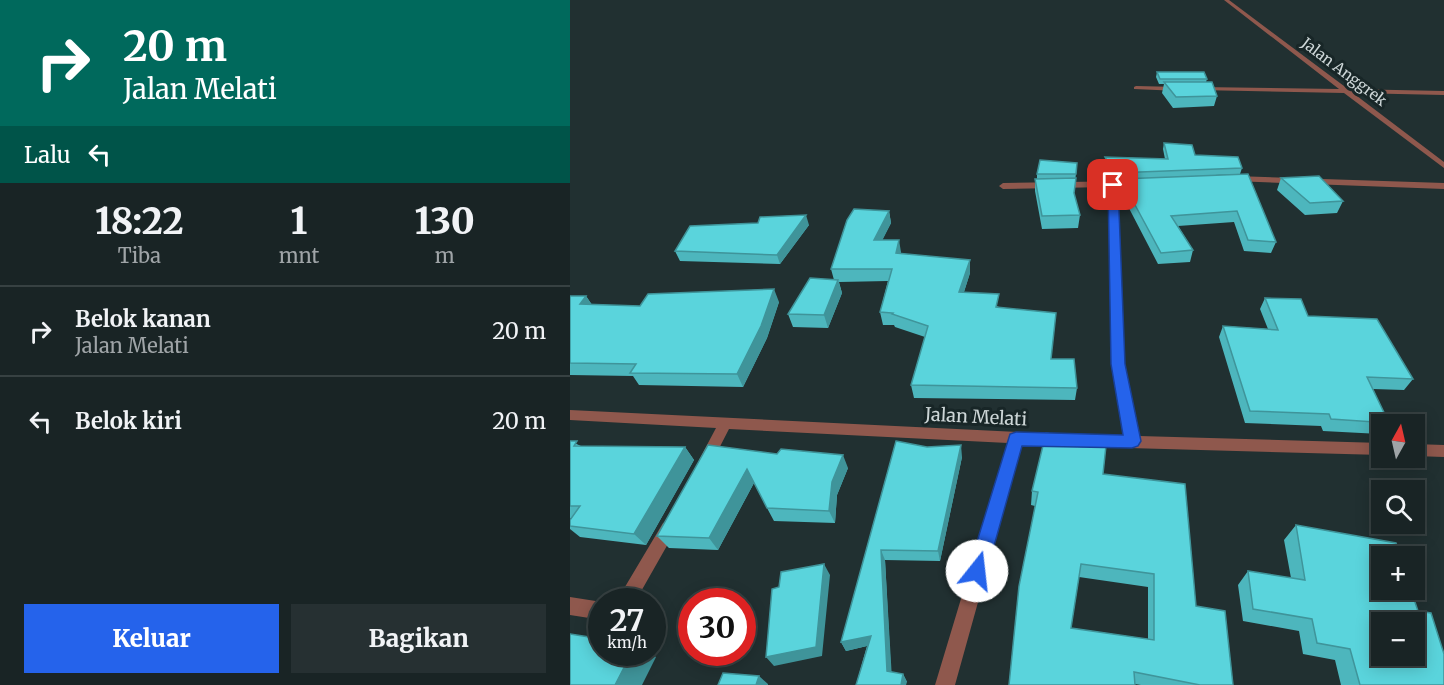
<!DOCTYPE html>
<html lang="id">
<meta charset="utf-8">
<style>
body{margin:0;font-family:Merriweather,serif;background:#263032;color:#f1f3f6;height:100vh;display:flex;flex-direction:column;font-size:22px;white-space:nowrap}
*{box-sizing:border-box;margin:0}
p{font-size:20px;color:#9fa4a7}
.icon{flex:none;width:33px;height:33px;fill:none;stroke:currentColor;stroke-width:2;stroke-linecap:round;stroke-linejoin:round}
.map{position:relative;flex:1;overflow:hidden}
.details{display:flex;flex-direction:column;background:#192425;width:570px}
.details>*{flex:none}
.top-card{background:#00695c;color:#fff;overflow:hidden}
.needle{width:39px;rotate:8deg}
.controls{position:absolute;left:801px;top:414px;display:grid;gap:12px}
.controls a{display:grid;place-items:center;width:54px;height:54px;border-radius:0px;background:#192425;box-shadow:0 3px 15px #0003,0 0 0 2px #374142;font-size:30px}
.speed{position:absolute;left:18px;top:588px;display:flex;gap:12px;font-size:30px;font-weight:700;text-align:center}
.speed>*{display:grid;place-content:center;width:78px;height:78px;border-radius:50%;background:#192425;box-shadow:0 3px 15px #0003,0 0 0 2px #374142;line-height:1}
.speed small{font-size:15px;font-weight:400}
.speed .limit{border:9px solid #d22;background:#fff;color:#111}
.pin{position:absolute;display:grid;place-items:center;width:51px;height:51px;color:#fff;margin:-26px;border-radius:12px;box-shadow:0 3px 9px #0006}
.me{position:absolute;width:66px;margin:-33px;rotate:16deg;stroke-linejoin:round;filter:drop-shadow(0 0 4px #0008)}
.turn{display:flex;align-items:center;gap:21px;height:126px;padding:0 24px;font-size:27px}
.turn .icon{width:78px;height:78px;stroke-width:2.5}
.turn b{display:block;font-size:42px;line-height:51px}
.then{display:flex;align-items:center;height:57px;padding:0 24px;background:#0003;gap:12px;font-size:22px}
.eta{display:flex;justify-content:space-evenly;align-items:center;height:102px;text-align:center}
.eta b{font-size:36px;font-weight:800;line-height:42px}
.button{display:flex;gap:12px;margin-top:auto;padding:12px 24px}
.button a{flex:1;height:69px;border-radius:0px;background:#2563eb;color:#fff;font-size:24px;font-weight:800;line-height:69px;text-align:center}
.button a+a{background:#263032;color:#f1f3f6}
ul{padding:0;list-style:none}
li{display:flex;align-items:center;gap:18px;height:90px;padding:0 24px;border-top:2px solid #374142}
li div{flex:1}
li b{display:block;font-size:22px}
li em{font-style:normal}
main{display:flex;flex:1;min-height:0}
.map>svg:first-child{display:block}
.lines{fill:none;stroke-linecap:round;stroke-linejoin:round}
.minor{fill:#8f584d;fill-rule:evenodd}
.wall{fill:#4db6bd;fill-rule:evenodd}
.shaded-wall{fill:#3f949a}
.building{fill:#5ad4dc;stroke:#3f949a;stroke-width:1.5;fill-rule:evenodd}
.route{fill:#2563eb;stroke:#184099;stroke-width:1.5}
.labels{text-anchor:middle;stroke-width:6;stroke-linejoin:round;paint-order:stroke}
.far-street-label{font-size:15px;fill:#cdd6d7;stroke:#182627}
.street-label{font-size:18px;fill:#cdd6d7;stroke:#182627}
</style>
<main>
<section class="details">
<div class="top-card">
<div class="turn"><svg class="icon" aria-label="right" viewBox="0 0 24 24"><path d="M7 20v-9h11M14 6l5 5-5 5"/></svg><div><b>20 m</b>Jalan Melati</div></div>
<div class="then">Lalu<svg class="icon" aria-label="left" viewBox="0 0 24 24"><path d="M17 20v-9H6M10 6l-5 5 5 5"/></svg></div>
</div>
<div class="eta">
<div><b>18:22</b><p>Tiba</p></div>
<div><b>1</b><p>mnt</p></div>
<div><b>130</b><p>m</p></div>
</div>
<ul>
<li><svg class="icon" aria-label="right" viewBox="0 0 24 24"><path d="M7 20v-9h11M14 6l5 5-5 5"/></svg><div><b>Belok kanan</b><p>Jalan Melati</p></div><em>20 m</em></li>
<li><svg class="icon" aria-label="left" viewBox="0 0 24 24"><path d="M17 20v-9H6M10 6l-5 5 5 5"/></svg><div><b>Belok kiri</b></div><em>20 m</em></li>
</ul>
<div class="button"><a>Keluar</a><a>Bagikan</a></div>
</section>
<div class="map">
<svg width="874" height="685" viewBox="0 0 874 685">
<rect width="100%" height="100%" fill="#213031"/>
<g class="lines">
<path class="minor" d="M654 0H659L778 89 874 91V95L783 93 874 162V168L774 93 628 90V88L630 87 769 89Z
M566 86 609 87 612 89 609 91 564 89V87Z
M665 176 874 183V189L662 181V177Z
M564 181 568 184 567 186 547 187 554 364 569 436 812 443V455L523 447 518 445 516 441 518 437 523 435 555 436 542 364 539 187 433 189 429 186 433 183Z
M0 410 490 434 495 436 497 440 495 444 490 446 452 444 385 685H365L438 443 159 429 141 464 136 466 131 464 129 460 146 428 0 420Z
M844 444 874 445V457L844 456Z
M99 520 105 523 107 528 65 602H46L93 523Z
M0 597 32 602V620L0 615Z"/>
</g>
<path class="wall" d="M587 72 637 79 636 82 647 96 644 106 603 108 592 93 594 84H589L586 77Z
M594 143 625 155 672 168 670 174 620 176 678 174 706 242 701 253 674 251 664 222 608 226 623 250 620 262 588 264 549 189 551 179 543 180 535 163V157L595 159 593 149Z
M507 163 504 193 510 215 508 228 472 229 465 191V179H467V174Z
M711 178 773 201 767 213 735 215 707 190Z
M319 211 321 223 312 240 331 252 330 254 400 273 394 292 429 307 481 359 507 388 505 400 344 398 341 385 355 337 325 327 324 325H313L310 312 318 281 269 282 272 293 258 328 223 327 218 314 264 280 261 269Z
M188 223 239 225 210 264 110 261 105 251Z
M0 296H16L22 305 70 306 209 302 197 338 173 387 69 385 63 376 0 375Z
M695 298 738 316 843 379 834 390 803 389 819 423 818 424H812V433L810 434 753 431 751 426 675 423 649 337 653 326 698 329 690 309Z
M0 441 11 446 115 447 124 460 76 545 10 537 0 529V520L2 518H0Z
M326 441 392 457 370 561 315 560 321 672 333 674 337 682 286 685 297 646 276 651 271 642Z
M207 454 278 468 267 495 265 523 204 521 197 508 184 483 148 550 99 548 87 536Z
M533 474 626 606 663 685H571L565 684 439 685 465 506 461 505 462 491ZM509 577 578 587V639L501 628Z
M726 525 848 611 874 685H771L765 660 733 654 729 631 673 621 668 585 678 571 721 578 714 540Z"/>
<path class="shaded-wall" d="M319 211 321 223 306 253 304 240Z
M236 215 239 225 210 264 207 255Z
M329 240 331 252 328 266 326 253Z
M400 260V273L390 304 389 292Z
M268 280 272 293 258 328 254 315Z
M204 289 209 302 197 338 173 387 167 374Z
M16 296 25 309 10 304Z
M391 445 392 457 370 561 368 551Z
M115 447 124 460 76 545 64 534Z
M273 455 278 468 267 495 265 523 259 511 262 482Z
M177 469 185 481 148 550 139 538Z
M311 550 315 560 322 679 317 671Z
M254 564 260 575 252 656 204 666 196 657Z
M301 636 305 644 276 651 271 642Z
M62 652H80L86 657 72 685H45Z
M333 674 337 682 336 685H331Z
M189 676 198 684V685H186Z"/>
<path class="building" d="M587 72H634L637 79H590Z
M594 82H642L647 96 606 97Z
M594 143 622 145 625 155 668 157 672 168 544 173 535 157 598 159Z
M470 160 507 163 506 174H467Z
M678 174 706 242 678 240 667 211 601 216 623 250 591 253 551 179Z
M749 176 773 201 740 203 711 178Z
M506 178 504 193 510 215 472 216 465 179Z
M284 209 319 211 304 240H329L326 253 400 260 389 292 429 294 426 307 486 313 481 359H504L507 388 341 385 358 326 322 314 323 313 310 312 322 269H261L277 220Z
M236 215 207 255 105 251 120 226 188 223 190 217Z
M240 278 268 280 254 315 218 314Z
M204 289 191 326 167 374 60 373 66 364 0 363V296H16L10 304 70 306 78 294Z
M695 298 731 299 738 316 807 319 843 379 797 377 819 423 761 419 759 414 680 411 653 326 708 330Z
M476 433 506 440 537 436 533 474 615 484 626 606 655 611 663 685H630L564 672 565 685H439L449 586 468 492 462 491ZM511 564 584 574V640L501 628Z
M0 441H7L4 446 115 447 64 534 0 526V520L10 506H0Z
M326 441 357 447 391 445 368 551 311 550 317 671 333 674 331 685H286L301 636 271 642Z
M138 445 207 454 211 449 273 455 262 482 259 511 197 508 177 469 139 538 87 536Z
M726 525 826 543 831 556H812V590H841L848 611 861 613 874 654V685H790L780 649 747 643 742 619 683 609 678 571 735 580ZM812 622H844V656H812Z
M254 564 246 647 196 657 202 589 209 587 211 572Z
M0 634 32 639V652H62L45 685H0Z
M153 673 189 676 186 685H148Z"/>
<path class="route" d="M543 182 548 185 555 364 571 441 568 446 562 448 452 446 417 571 414 578 407 581 400 578 398 571 440 434 446 432 553 435 541 364 538 185Z"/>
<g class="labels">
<g class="far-street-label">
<text transform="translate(774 72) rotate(37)" y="5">Jalan Anggrek</text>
</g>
<g class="street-label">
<text transform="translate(406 417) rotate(3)" y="6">Jalan Melati</text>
</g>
</g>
</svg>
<div class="controls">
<a><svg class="needle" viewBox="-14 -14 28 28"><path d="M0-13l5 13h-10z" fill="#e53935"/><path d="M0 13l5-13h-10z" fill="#9fa4a7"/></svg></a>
<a><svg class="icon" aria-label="search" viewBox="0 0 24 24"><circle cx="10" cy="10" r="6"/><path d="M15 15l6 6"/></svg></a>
<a>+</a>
<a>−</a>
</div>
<div class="speed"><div>27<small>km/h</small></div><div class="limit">30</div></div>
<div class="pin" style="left:543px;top:185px;background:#d93025"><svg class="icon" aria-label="arrive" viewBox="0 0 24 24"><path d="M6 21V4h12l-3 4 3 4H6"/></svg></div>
<svg class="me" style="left:407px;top:571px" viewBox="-20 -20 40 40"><circle r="19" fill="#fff"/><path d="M0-13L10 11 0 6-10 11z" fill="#2563eb"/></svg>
</div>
</main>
